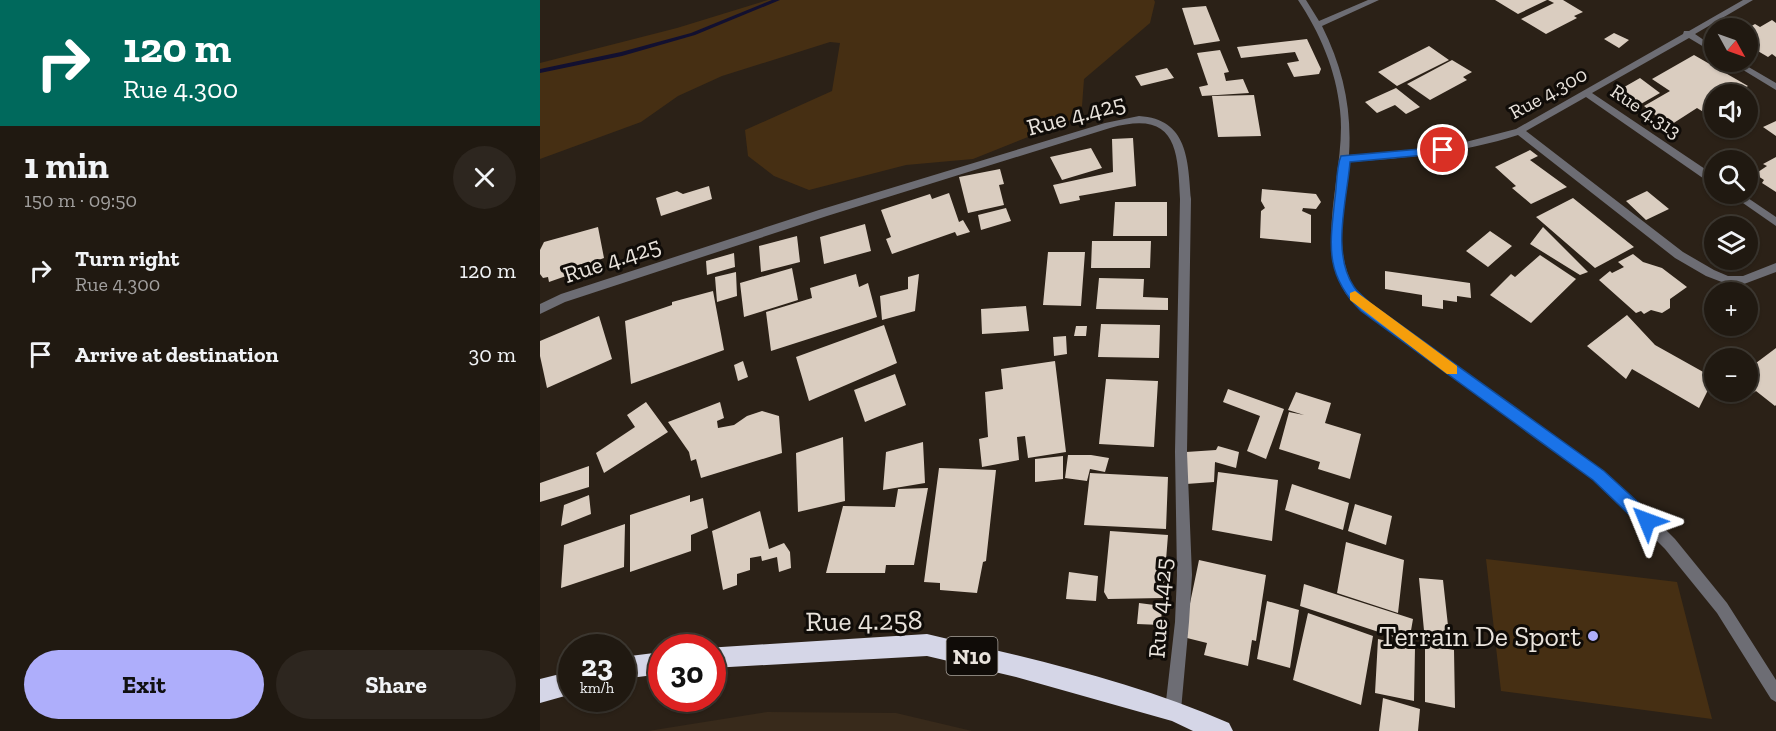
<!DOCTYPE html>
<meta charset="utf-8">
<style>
body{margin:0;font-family:"Zilla Slab",serif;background:#2d261f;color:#f1f3f6;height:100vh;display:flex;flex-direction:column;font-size:22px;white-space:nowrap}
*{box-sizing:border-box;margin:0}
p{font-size:20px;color:#a2a09f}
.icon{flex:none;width:33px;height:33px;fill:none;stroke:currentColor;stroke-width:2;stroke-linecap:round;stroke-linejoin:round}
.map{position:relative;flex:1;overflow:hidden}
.side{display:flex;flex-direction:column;background:#201911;width:540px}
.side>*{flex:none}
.banner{background:#00695c;color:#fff;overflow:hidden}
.needle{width:39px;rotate:130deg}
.controls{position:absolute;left:1164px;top:18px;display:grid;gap:12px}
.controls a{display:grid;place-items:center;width:54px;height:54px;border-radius:50%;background:#201911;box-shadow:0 2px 4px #0004,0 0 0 2px #3d3831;font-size:30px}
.speed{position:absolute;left:18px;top:634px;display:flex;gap:12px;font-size:30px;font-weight:700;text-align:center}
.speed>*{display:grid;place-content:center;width:78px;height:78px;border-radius:50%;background:#201911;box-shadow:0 2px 4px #0004,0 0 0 2px #3d3831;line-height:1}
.speed small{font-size:15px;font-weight:400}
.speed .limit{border:9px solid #d22;background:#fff;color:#111}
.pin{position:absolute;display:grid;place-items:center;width:51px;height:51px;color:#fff;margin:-26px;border:3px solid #fff;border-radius:50%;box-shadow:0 2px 6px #0007}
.me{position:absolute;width:66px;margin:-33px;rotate:314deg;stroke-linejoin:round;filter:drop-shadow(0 0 4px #0008)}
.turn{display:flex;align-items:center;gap:21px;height:126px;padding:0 24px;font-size:27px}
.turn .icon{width:78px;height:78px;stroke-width:2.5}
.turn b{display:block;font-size:42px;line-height:51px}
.round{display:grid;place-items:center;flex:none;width:63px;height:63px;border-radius:32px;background:#2d261f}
.summary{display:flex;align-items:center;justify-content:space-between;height:102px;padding:0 24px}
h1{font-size:36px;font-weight:700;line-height:45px}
.cta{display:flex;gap:12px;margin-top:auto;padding:12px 24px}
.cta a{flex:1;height:69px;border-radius:36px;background:#aeaefb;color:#111;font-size:24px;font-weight:700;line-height:69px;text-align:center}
.cta a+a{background:#2d261f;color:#f1f3f6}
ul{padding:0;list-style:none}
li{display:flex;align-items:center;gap:18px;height:84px;padding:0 24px}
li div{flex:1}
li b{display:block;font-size:22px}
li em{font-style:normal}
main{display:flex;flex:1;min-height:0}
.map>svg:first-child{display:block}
.built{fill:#382a1b}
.green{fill:#462f13}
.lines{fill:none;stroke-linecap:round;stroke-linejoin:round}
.stream{fill:#121030;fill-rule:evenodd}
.building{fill:#dacdc0}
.street{fill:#6d6d74;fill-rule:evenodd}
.highway{fill:#d5d6e7;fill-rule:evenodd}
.route{fill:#1a73e8;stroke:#114b97;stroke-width:1.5}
.slow{fill:#f59e0b}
.poi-dot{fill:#aeaefb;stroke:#100c08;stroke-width:2}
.labels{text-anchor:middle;stroke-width:6;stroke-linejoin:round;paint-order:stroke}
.far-street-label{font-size:20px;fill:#e9e3dc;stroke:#100c08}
.shield{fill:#100c08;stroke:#a8a29c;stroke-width:1.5}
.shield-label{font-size:22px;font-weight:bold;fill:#e9e3dc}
.street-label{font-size:24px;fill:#e9e3dc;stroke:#100c08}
.near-street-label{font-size:28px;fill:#e9e3dc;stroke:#100c08}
.near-poi-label{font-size:28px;fill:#e9e3dc;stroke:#100c08;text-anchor:end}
</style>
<main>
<section class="side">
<div class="banner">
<div class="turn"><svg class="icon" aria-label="right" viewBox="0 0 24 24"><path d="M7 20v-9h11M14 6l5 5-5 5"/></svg><div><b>120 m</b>Rue 4.300</div></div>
</div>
<div class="summary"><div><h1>1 min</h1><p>150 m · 09:50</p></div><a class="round"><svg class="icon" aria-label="close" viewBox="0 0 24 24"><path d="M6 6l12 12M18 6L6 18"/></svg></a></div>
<ul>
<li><svg class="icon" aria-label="right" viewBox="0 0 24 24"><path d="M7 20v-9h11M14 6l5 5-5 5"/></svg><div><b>Turn right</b><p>Rue 4.300</p></div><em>120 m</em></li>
<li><svg class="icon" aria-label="arrive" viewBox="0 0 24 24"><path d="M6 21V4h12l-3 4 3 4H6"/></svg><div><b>Arrive at destination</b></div><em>30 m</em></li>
</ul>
<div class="cta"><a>Exit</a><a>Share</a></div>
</section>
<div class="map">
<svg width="1236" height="731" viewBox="0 0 1236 731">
<rect width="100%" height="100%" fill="#2b2117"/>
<path class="built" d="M227 712 356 713 432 731H108Z"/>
<path class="green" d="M228 0H614L615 2 610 23 544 79 542 106 533 119 433 159 366 165 269 190 234 176 208 156 205 130 292 91 300 43 290 42 182 76 138 96 101 122 0 159V63L137 28Z
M946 559 1137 582 1172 719 961 691Z"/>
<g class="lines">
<path class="stream" d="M232 0H240L155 35 82 56 0 73V69L81 52 151 33Z"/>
</g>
<path class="building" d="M955 0H1007L978 14Z
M1008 0H1023L1043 12 1034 16 1037 18 1006 34 981 19 1014 3Z
M666 6 680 41 654 45 642 8Z
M1232 20 1236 23V57L1232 54 1228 57 1211 47 1216 45 1208 40V28L1215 24 1220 27Z
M1074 33 1089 40 1079 48 1064 39Z
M767 39 781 69 779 74 754 77 747 63 759 61 755 52 701 58 697 47Z
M889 46 909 60 857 86 838 72Z
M680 50 689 72 684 73 686 81 703 79 709 93 662 96 659 87 668 85 657 53Z
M1154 55 1208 86 1195 94H1174V107L1165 113 1157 108 1129 126 1104 106 1130 91 1112 79Z
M912 60 932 72 923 77 927 80 890 100 867 84Z
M627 68 634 78 601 86 595 76Z
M1100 78 1120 93 1094 108 1082 100 1079 90Z
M856 88 880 107 866 114 855 105 837 113 825 102Z
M714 95 721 136 678 137 672 96Z
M1236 121V136L1223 127Z
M593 138 596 186 539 196 540 200 520 204 513 185 573 172 572 139Z
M551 148 562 168 522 180 510 157Z
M990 150 998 156 990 160 1027 187 991 204 972 188 976 186 955 167Z
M1236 157V192L1222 183 1224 180 1215 174 1227 166 1223 164Z
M460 169 464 184 459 185 464 205 428 213 419 177Z
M169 186 172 199 121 216 116 198 137 191 143 194Z
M722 189 776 194 781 202 776 209 763 208 762 211 771 215V243L720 238 721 211 725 208 721 201Z
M1107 191 1129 209 1106 220 1086 201Z
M409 193 419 222 423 220 430 232 417 236 415 232 352 254 346 239 351 237 341 210 390 194 392 199Z
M1033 198 1094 247 1055 268 996 217Z
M575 202H627V236H573Z
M466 208 471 221 441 230 438 215Z
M325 224 331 251 284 264 280 237Z
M58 227 64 258 25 272 26 276 9 282 8 277 3 278 0 274V250L4 242Z
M1003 227 1048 272 1040 275 990 244Z
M950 231 972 246 948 267 926 251Z
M257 236 260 262 221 272 219 246Z
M552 241H611L610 268H551Z
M508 252H545L541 306 503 305Z
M194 253 195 267 167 275 166 261Z
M1093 254 1103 262 1122 268 1147 287 1130 299V308L1122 313 1111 310 1104 314 1101 311 1096 313 1059 280 1070 271 1072 273 1084 267 1078 262Z
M1000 255 1036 279 991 323 950 295 971 274 975 277Z
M252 268 258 300 204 317 200 283Z
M845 271 930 283 931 298 917 296V302L903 300V309L882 306V295L845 289Z
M196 272 197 296 177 302 175 277Z
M316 274 319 287 328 283 337 317 231 351 226 312 272 298 270 288Z
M379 274 375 311 342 320 340 296 368 289V277Z
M559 278 604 279 603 297 628 298V310L556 309Z
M173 291 184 350 91 384 85 321 132 305V302Z
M486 306 489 331 442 334 441 309Z
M1087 315 1115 345 1174 378 1159 408 1092 369 1086 379 1047 346Z
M59 316 72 359 7 388 0 356V341Z
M561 324 620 325 619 358 558 357Z
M344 325 357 363 269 401 256 357Z
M536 326H547L546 336H534Z
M526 336 527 354 514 356 513 337Z
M1236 348V405L1235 406 1216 391 1209 396 1204 392H1208V369Z
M203 361 208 377 198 381 194 365Z
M515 361 526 452 488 458 485 436 477 437 479 460 442 467 439 439 448 437 445 392 463 389 461 369Z
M355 374 366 405 325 422 314 390Z
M566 379 618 381 614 447 559 444Z
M688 389 744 409 726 459 707 451 720 416 683 402Z
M756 392 791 403 785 423 821 434 810 479 778 469 780 462 739 449 749 412 764 415 748 410Z
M106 402 128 432 64 473 56 453 95 427 87 415Z
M180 402 184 418 177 421 178 428 194 425 207 416 222 411 239 416 242 453 161 478 156 459 151 461 149 452 128 422Z
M303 437 305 501 258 512 256 453Z
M383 442 385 483 343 490 346 452Z
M678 446 699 452 696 468 675 462 674 482 646 484V452L676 450Z
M528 455H551L569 458 565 472 550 469 547 481 525 478Z
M523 456V479L495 482V459Z
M49 466V487L0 502V483Z
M399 468 456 470 446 561 443 562 437 593 400 590V583L384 582Z
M678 472 738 480 732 541 672 530Z
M550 473 628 477 626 529 544 525Z
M752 484 809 503 803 530 745 510Z
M388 488 374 565H346L345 573H286L303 506 355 507 358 489Z
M49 495 51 514 21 526 24 505Z
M150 495V502L163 498 168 528 151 535V551L90 572V515Z
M815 504 852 516 846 545 808 531Z
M220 511 229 549 244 543 250 552 251 568 239 572 237 557 222 561 221 556 210 558V570L197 574V585L183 590 172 531Z
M85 524 84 567 21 588 24 545Z
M570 531 628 535 623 598 568 599 564 592Z
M806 542 864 560 858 613 797 593Z
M659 560 726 575 716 641 712 640 708 666 664 655 667 643 643 637Z
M529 572 558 576 556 601 526 599Z
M879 578 903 580 910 644 885 641Z
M764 584 873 619 869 642 760 606Z
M727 601 759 610 750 668 717 659Z
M599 603 622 606 621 625 597 624Z
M768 613 833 636 821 705 753 680Z
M838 639 875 648 874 701 835 693Z
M885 645 914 650 915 708 885 702Z
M843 698 880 709 878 731H839Z"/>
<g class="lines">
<path class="street" d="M758 0H766L779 21 828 0H839L782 26C803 68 812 109 809 155L871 151 914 145 976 129 1143 34 1144 31H1149L1203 0H1213L1155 34 1174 47V53L1149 38 1052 93 1174 175V183H1170L1046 97 986 131 1143 252 1174 270 1188 276H1203L1236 263V272L1204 284H1187L1166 276 1135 258 978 135C922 153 866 158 809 162 804 201 793 251 814 287 818 294 824 299 830 304L1063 472 1100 504 1135 539 1187 603 1236 680V702L1231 699 1177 613 1125 549 1090 514 1053 480 822 310C817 305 810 300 806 294 773 241 807 168 800 110 796 70 780 33 758 0Z
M1190 62H1200L1236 83V90Z
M599 116C648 119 648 160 651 199L647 452 652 575 649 622 641 710 639 716 633 718 627 716 625 710 635 622 637 575 635 452 640 199C638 146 635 110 570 128L287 216 25 302 0 314V304L21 294 279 210 565 123Z
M1190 194H1202L1236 217V226Z"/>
<path class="highway" d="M387 634C489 658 593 681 689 723L693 731H653L632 721 476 677 387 656 172 668V648H166Z
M122 652V674L82 679V657Z
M32 671V694L0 703V679Z"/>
</g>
<path class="route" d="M903 147 909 150 907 153 810 162C807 200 791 253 814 287 818 293 825 298 830 303L1064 471 1112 515 1114 521 1112 526 1107 528 1101 526 1053 480 821 311C784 274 790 245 795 198 797 185 796 168 801 156Z"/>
<path class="slow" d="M815 291 917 366V374H907L810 300V293Z"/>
<circle class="poi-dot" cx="1053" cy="636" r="6"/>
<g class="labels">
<g class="far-street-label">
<text transform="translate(1008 93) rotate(-29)" y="7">Rue 4.300</text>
<text transform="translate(1106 111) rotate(34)" y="7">Rue 4.313</text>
</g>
<rect class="shield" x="406.5" y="637" width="51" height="38" rx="4.5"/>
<g class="shield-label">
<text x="432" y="664">N10</text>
</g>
<g class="street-label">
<text transform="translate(536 115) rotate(-15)" y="8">Rue 4.425</text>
<text transform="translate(72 260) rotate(-18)" y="8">Rue 4.425</text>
<text transform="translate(620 608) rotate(-86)" y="8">Rue 4.425</text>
</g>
<g class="near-street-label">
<text transform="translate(324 620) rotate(-1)" y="10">Rue 4.258</text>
</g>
<g class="near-poi-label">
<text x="1041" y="646">Terrain De Sport</text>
</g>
</g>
</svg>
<div class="controls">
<a><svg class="needle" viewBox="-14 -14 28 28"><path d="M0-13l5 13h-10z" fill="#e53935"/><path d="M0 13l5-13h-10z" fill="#a2a09f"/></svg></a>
<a><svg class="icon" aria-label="sound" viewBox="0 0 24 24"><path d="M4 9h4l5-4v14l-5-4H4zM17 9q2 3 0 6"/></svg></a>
<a><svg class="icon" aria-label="search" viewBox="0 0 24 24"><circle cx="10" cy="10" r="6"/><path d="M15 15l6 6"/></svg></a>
<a><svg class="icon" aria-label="layers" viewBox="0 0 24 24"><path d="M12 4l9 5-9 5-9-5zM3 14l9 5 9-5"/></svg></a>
<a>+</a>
<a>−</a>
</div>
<div class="speed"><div>23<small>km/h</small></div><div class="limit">30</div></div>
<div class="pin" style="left:903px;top:150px;background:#d93025"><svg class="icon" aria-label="arrive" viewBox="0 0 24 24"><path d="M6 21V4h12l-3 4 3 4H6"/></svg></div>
<svg class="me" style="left:1107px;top:521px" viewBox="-20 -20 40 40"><path d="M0-17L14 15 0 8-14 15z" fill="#1a73e8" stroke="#fff" stroke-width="4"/></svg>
</div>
</main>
